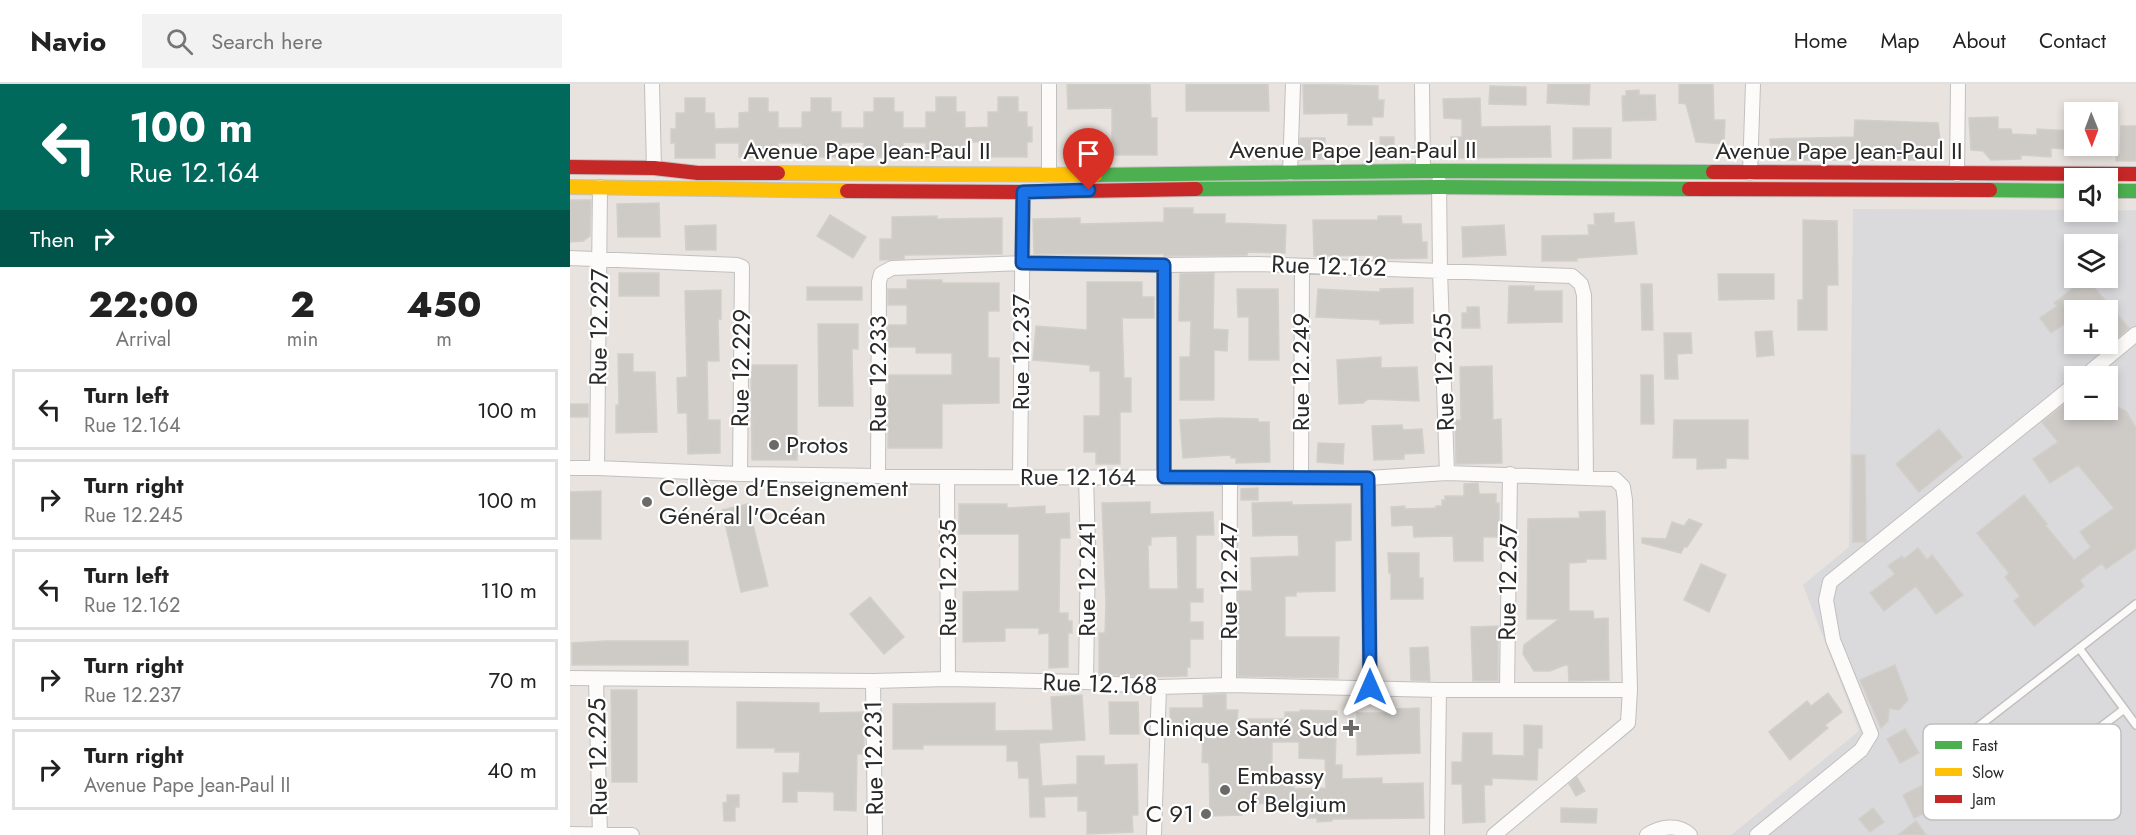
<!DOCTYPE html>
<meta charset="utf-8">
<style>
body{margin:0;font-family:Jost,sans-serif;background:#f2f2f2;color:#222;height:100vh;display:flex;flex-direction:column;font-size:22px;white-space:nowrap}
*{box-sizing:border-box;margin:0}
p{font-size:20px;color:#767676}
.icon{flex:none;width:33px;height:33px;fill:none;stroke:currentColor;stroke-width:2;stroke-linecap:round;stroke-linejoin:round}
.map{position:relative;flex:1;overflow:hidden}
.drawer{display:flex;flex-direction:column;background:#fff;width:570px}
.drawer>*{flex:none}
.hud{background:#00695c;color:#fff;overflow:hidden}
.needle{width:39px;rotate:179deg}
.fabs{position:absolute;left:1494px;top:18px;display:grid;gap:12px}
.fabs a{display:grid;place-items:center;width:54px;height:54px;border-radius:0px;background:#fff;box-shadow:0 3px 9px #0003;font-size:30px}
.pin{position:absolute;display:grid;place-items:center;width:51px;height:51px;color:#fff;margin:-62px -26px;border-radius:50% 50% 50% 0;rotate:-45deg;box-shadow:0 0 6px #0007}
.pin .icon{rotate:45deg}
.me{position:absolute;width:66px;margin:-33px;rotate:0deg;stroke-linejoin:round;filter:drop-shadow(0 0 4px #0008)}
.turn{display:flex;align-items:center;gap:21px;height:126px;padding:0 30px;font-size:27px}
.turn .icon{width:78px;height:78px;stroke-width:2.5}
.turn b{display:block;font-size:42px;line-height:51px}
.then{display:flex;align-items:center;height:57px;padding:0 30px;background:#0003;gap:12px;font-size:22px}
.eta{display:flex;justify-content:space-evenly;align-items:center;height:102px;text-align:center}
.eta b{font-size:36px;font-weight:800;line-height:42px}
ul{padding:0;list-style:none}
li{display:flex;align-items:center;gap:18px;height:81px;margin:0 12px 9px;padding:0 18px;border:3px solid #e0e0e0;border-radius:0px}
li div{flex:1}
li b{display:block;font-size:22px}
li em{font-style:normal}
header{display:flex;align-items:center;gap:36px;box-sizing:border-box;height:84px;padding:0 30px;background:#fff;border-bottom:2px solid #e0e0e0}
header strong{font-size:28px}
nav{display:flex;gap:33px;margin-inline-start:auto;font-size:21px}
.search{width:420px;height:54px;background:#f2f2f2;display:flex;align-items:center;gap:15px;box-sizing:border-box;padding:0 21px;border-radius:0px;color:#767676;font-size:22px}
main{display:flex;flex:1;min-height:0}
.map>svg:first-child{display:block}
.airport{fill:#dadadd;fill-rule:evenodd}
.building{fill:#cecbc7;stroke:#d2cfcb;stroke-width:1.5;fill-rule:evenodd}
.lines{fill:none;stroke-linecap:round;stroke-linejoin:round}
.lane-casing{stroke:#c1c0c0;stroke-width:10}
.street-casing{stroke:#c1c0c0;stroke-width:16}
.fast-casing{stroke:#c4c2c0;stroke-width:16}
.slow-casing{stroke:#c4c2c0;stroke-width:16}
.jam-casing{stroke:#c4c2c0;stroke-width:16}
.lane{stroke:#fcfbfa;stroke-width:7}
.street{stroke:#fcfbfa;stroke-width:14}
.fast{stroke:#4caf50;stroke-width:14}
.slow{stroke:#ffc107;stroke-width:14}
.jam{stroke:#c62828;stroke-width:14}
.route-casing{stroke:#114b97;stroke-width:15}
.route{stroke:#1a73e8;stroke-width:10}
.poi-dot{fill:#6c6a68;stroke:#fff;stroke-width:2}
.labels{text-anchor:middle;stroke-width:4.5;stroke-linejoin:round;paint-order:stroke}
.street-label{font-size:24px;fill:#292929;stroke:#fff}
.poi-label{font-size:24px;fill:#292929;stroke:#fff;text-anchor:start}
.key{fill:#fff;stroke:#bfbfbf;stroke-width:1.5}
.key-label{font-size:16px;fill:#292929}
</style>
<header>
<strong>Navio</strong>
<div class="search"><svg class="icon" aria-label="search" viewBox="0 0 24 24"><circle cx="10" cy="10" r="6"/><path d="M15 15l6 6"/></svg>Search here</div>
<nav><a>Home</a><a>Map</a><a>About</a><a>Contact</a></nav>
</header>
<main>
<section class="drawer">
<div class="hud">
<div class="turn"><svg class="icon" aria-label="left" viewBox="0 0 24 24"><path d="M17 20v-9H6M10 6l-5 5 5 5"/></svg><div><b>100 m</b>Rue 12.164</div></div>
<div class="then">Then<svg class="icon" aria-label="right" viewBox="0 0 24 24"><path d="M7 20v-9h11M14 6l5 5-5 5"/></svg></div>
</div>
<div class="eta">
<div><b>22:00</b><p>Arrival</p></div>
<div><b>2</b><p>min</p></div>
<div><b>450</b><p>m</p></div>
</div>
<ul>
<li><svg class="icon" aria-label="left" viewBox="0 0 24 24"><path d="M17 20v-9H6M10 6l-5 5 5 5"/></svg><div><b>Turn left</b><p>Rue 12.164</p></div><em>100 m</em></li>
<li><svg class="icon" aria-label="right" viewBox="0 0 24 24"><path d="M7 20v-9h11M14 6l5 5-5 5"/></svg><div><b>Turn right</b><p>Rue 12.245</p></div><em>100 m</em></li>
<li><svg class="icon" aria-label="left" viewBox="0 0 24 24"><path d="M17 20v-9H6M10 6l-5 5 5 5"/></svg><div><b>Turn left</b><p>Rue 12.162</p></div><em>110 m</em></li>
<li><svg class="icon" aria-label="right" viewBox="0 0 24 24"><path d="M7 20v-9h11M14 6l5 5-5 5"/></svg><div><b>Turn right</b><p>Rue 12.237</p></div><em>70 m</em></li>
<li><svg class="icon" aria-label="right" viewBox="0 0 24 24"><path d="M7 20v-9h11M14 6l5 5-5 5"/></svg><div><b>Turn right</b><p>Avenue Pape Jean-Paul II</p></div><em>40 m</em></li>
</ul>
</section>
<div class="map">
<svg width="1566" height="751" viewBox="0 0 1566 751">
<rect width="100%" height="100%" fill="#e8e3de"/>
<path class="airport" d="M1283 125 1504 126V128L1566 126V751H1161L1289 647 1233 501 1279 463ZM1504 160H1538V194H1504ZM1504 226H1538V260H1504ZM1504 292H1538V326H1504Z"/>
<path class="building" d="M497 0H580L581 34H587V71H542V24L498 25Z
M616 0H698L699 27H616Z
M733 0 808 2V16H814L813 33H802V41H778V29L734 30Z
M978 0H1020L1019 21 977 19Z
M1109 0H1143L1144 36H1155L1154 60 1126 58 1116 20 1109 19Z
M920 2 956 3V21L919 20Z
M1069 6V11H1085L1086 36 1053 37 1052 12H1056V7Z
M366 13H386V28H395V44L418 43V28H428V13H448V28H457V43H462V58H457V73H418V58H395V73H356V59L333 58V73H294V58L271 59V73H232V59H208V73H169V59H145V74H105V59H101V45H106V29H115V14H135V29H144L145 45 169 44V29L179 28V14H198V28H208V44H232V28H241V14H261V28H271V44H294V28H304V14H324V28H333V44H356V28H366Z
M910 14 911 43 980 42 981 73 882 74 881 53H892V35L874 34 873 15Z
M1428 33V45H1441L1442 50 1467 51V45L1502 47 1500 65 1481 64V73L1451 71V75L1421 76 1413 67 1401 66 1399 34Z
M1285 36 1368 39 1372 72 1368 76H1202L1200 55 1284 53Z
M1551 42H1566V77H1546V70L1550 71Z
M1003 44H1041V74L1003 75Z
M810 53H824V75H810Z
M730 54H755V75L729 76Z
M0 116H21L20 152 13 157 0 158Z
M89 119 90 153H48L47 120Z
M594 124H623V130H655V139L716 141 715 169 678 168 677 171 594 172V170H464L463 135 510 134V140L594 138Z
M1044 129V139L1064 138 1067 170 1007 174V177H972V152L1019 151 1018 141H1025L1024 130Z
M260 131 296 153 283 174 247 152Z
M367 132V135L432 134V170L334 171V175L310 176V155H322V133Z
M808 132H831L832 140H851L852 158H857V174L804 175V171L744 172 743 136H808Z
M1233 136 1267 137 1268 201H1257V246H1228V216H1233Z
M146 141V166H116L115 142Z
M934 141 936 171 893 173 892 143Z
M49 189H89V212H49Z
M644 189 643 245 658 246 657 267 644 266V316H610V273H620L621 237H609L610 190Z
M1148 190H1204V215L1149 216Z
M1516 194 1559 244 1538 262V226H1504V244L1499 237 1481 249 1470 234 1487 222 1484 219Z
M337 196H372V199H429V227H418V274H429V319L372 320V364H318V291H382V269H346V263H318V241H337V221H318V205H337Z
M517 198H572V213H584V234H552L554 294H561V328H550V380H526V368H514V332H530V287H520V281L463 276 466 242 517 246Z
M1071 200H1082L1083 246H1072Z
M939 202H964V207H992V238L938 239Z
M237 203H292V216H237Z
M843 204V239L810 240V236L746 233 748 205 810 208V205Z
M667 205H708L709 276H679V233H668Z
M151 206V235H148L149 277H137L138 336H150V369L118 370 117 329H108L107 294 117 293 115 207Z
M897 223H909L910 244H892V229H897Z
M248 240H288V265H282L283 322H249Z
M1202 247 1204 271 1187 273 1185 248Z
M1094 249H1121L1122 269 1107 270 1108 295H1095Z
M48 270H63V288H85L87 348 46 349V321H49Z
M811 273V284L847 283 849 317 798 315 793 319 769 320 767 276Z
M181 281H227V376H182Z
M922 282 923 336 931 335 932 379 886 380 885 336H891L890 283Z
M1071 291H1083L1084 340H1071Z
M1504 313V326H1538V319L1556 327 1566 344V464L1536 485 1532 479 1510 496 1514 502 1464 542 1444 517 1450 512 1435 493 1439 489 1407 449 1454 411 1477 440 1475 441 1504 476 1521 463 1510 448 1544 424 1508 381 1480 399 1463 375 1488 358 1472 338Z
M0 320H18V333H0Z
M651 334 688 335V338H699L700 378 666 379V374H661V371L613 374 610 336Z
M1104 336H1178V375L1156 374V384L1127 385V374H1103Z
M832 341 833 346 852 345 854 369 834 370V375L804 376 802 342Z
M1369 345 1392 373 1349 408 1326 380Z
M748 359 774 360 773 380 747 378Z
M1282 371H1295L1296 458H1283Z
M908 399 909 410H926V419H929V453H913V477H884L883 452 844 453 843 441 822 442 821 423 835 422V425L866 424V422H872V416H875V412H894V400Z
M688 404V416H671V405Z
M31 407V455H0V408Z
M580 418V430L643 428 644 451H626V505H633V518H620V538H633V555H620V583H617V592L578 593 529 590V549H535L536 519 532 419ZM607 452 608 505H579L578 461H581V453Z
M722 418V421L781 420V456L765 457V507L726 508V512H715V553H769L768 594 668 592V507H682L681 474 729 472 728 451 683 452 682 419Z
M178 420 198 502 171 508 152 426Z
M389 420H437V424L475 422V430L499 429 500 454H490L489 529H498V537H502V549H498V583L479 584V549L469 550V544H435V557L393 558V508L449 507V450H389Z
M1035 427 1036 475H1016V478L999 479V527H1023L1024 535 1038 534 1039 596 999 597 998 580 980 587H964L953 570 954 561 989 535H957L958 435 1010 434 1009 428Z
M1119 435 1132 440 1117 463H1114L1111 469 1072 459V454L1096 455 1102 438 1114 442Z
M1348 464 1357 476 1362 471 1393 511 1366 530 1346 502 1314 527 1300 509 1325 490 1318 482 1332 472 1334 475Z
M818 469H849V494H853V515H821V489H819Z
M1131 480 1156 491 1139 528 1114 516Z
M300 513 334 553 314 570 280 530Z
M928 542V597H903L901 543Z
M35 557H118V581H2V559Z
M858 563 860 597 841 596 840 564Z
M1325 581 1338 616 1329 626 1319 624 1318 637 1311 644 1290 596Z
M41 606H67V698H42Z
M1258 609 1272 628 1255 641 1258 644 1220 676 1199 648 1237 617 1241 622Z
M652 610H656V626H668L667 635H715V628H730V626L767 627 765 681H772V695L812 694V700L853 699 854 734 762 735V737L747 738V734H728V719L671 720 672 731 640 732 639 679 632 678 633 644H600V624H633V611ZM702 658H729V674L755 675 756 704 724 705V690L702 691Z
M512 611 515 656 469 659 472 702 507 700V672H534V681L567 680 568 731H562L563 748 517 750V727H508V712L474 713 475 733H460L459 694H449L448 677H437V661H353V665H323V620L425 619V647L483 646 481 613Z
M167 618 249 619V629L294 628V670H287L286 727 264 726V708L227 707V718H213V689H229L230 668H205V664H167Z
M539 618H568L569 650H540Z
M849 624 850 669 787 671V629H826V625Z
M954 641 972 642V664H968L967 696 922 694V701H914L915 738 893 739 892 700H882V678H892L893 649H922V671L954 672Z
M1335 645 1349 669 1330 679 1317 655Z
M1007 693 1015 707 1006 712 999 700Z
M1353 701 1364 725 1344 734 1333 711Z
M157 711H169V723H165V737H154L153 719 157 718Z
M991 724 1027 725 1026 739 991 738Z
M1303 724 1314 738 1300 748 1289 735Z
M1346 737 1356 751H1328Z"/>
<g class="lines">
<defs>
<path id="lane" d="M1509 564 1566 641
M1554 625C1541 636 1526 645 1514 657 1494 675 1478 707 1451 718 1423 730 1391 699 1393 671 1393 662 1396 656 1400 649L1566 520
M1412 708 1423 710 1429 708 1465 682 1509 659"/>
<path id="street" d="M82 0 84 84
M852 0 853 87
M720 89 723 0
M1180 89 1183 0
M1387 90 1388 0
M479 91V0
M869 98 870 187 877 389
M0 174 167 181 172 183 170 390
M1515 292 1566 250
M0 384H27L170 390 377 393 798 394 877 389 1045 395 1053 403 1055 416 1060 606 1058 639 924 751
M27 384 30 103
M308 391 309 198 311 190 322 184 452 179 594 181 688 180 1002 192 1011 200 1014 211 1016 393
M450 392 453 108
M377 393 378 595
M516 393 518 463 516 598
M594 393V181
M731 394 732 182
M798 394 800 604
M0 594 303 597 378 595 516 598 589 603 659 601 869 606H1060
M26 595 30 751
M303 597 305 751
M659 601 660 394
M937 606 940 390
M0 750 62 751
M584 751 589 603
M867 751 869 606
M1077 751C1090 743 1108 739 1120 751
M1187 751 1291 666 1301 650 1263 556 1256 516 1260 498 1504 301"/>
<path id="fast" d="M525 91 853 87 1143 88
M626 105 870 103 1119 105
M1420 106 1504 107
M1538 107H1566"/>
<path id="slow" d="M208 89 525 91
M0 103 277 107"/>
<path id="jam" d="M0 83 84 84 128 89H208
M1143 88 1566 90
M1119 105 1420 106
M277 107 453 108 626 105"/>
</defs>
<use href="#lane" class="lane-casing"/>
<use href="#street" class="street-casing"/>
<use href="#fast" class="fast-casing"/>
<use href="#slow" class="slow-casing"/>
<use href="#jam" class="jam-casing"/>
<use href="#lane" class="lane"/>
<use href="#street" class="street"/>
<use href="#fast" class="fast"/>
<use href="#slow" class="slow"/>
<use href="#jam" class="jam"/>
</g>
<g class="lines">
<defs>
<path id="route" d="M519 106 453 108 452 179 594 181V393L798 394 800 603"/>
</defs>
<use href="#route" class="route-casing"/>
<use href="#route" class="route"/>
</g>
<g class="poi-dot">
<circle cx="204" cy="361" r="6"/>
<circle cx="77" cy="418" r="6"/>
<path d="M778 635h6v6h6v6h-6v6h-6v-6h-6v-6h6z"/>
<circle cx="655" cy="706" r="6"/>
<circle cx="636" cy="730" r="6"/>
</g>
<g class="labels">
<g class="street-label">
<text x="783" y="74">Avenue Pape Jean-Paul II</text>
<text x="297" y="75">Avenue Pape Jean-Paul II</text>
<text x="1269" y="75">Avenue Pape Jean-Paul II</text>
<text transform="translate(759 182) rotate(2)" y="8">Rue 12.162</text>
<text transform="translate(29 243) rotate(-89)" y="8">Rue 12.227</text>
<text transform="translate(451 268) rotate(-90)" y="8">Rue 12.237</text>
<text transform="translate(171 284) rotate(-89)" y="8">Rue 12.229</text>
<text transform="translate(731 288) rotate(-90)" y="8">Rue 12.249</text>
<text transform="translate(874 288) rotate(-92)" y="8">Rue 12.255</text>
<text transform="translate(308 290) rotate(-90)" y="8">Rue 12.233</text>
<text x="508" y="401">Rue 12.164</text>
<text transform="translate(378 494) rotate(-90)" y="8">Rue 12.235</text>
<text transform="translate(517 495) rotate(-90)" y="8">Rue 12.241</text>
<text transform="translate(659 497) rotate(-90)" y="8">Rue 12.247</text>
<text transform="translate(938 498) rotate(-89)" y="8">Rue 12.257</text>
<text transform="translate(530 600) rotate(2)" y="8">Rue 12.168</text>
<text transform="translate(28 673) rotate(-91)" y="8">Rue 12.225</text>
<text transform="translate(304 674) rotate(-91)" y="8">Rue 12.231</text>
</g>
<g class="poi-label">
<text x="216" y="369">Protos</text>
<text x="89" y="412">Collège d'Enseignement<tspan x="89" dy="28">Général l'Océan</tspan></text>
<text x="768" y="652" text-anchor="end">Clinique Santé Sud</text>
<text x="667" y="700">Embassy<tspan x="667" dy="28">of Belgium</tspan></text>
<text x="624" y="738" text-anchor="end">C 91</text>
</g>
</g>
<rect x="1353" y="640" width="198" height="96" rx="9" class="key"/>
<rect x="1365" y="657" width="27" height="8" fill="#4caf50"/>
<rect x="1365" y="684" width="27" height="8" fill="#ffc107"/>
<rect x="1365" y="711" width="27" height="8" fill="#c62828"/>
<g class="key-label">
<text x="1402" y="667">Fast</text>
<text x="1402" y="694">Slow</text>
<text x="1402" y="721">Jam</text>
</g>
</svg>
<div class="fabs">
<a><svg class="needle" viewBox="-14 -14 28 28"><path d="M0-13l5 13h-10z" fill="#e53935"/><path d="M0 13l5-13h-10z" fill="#767676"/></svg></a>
<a><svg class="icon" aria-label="sound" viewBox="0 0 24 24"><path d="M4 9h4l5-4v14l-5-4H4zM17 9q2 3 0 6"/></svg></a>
<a><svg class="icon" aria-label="layers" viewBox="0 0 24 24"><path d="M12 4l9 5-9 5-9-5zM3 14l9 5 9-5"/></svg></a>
<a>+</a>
<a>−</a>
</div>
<div class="pin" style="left:519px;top:106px;background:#d93025"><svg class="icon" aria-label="arrive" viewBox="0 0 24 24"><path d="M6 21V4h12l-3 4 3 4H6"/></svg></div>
<svg class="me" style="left:800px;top:603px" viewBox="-20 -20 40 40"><path d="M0-17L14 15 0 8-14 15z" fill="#1a73e8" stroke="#fff" stroke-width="4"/></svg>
</div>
</main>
